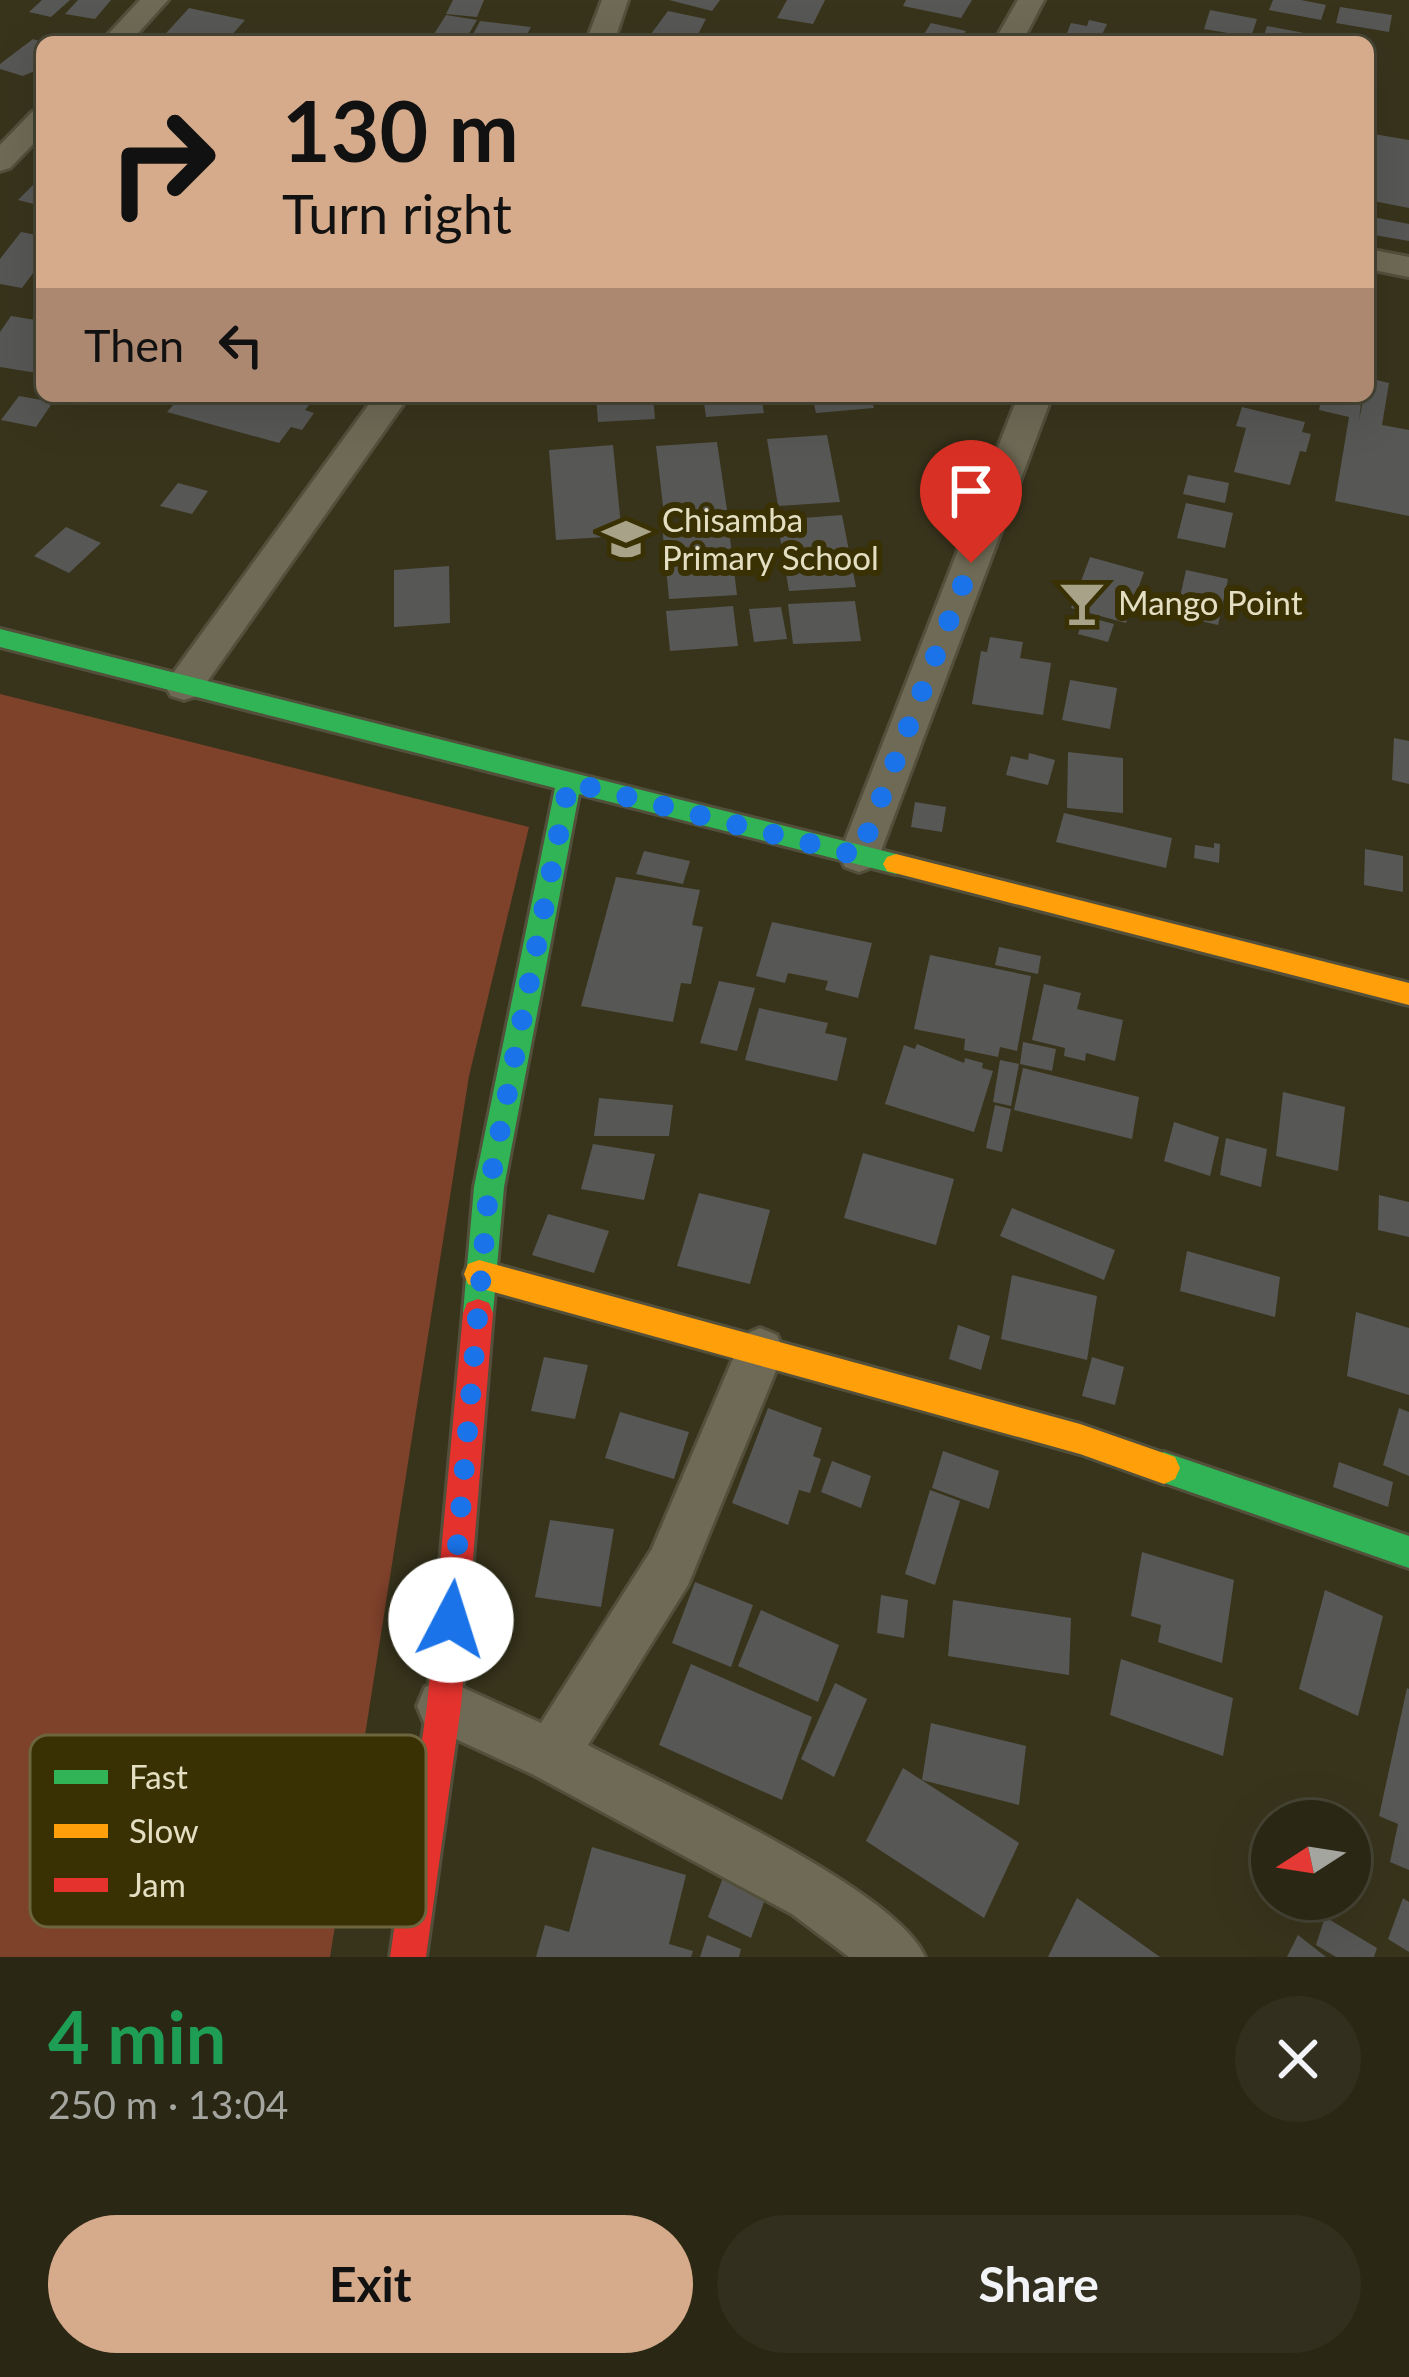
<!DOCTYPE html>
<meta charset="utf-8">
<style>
body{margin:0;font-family:Lato,sans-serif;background:#322f1e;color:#f1f3f6;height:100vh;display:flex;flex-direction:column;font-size:45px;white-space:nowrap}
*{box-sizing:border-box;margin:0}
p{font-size:39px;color:#a5a5a0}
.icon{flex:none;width:66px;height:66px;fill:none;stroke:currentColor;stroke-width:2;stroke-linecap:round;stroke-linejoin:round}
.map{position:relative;height:1957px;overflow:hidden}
.drawer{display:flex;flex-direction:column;background:#2a2715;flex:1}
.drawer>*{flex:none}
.banner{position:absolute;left:36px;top:36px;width:1338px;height:366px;border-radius:18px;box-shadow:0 12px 48px #0002,0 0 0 3px #464434;background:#d6ab8b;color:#111;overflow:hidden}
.needle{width:78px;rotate:258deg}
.controls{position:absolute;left:1251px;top:1800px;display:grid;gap:24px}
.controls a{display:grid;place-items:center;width:120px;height:120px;border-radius:50%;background:#2a2715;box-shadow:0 12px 48px #0002,0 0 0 3px #464434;font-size:60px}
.pin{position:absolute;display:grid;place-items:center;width:102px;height:102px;color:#fff;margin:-123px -51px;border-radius:50% 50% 50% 0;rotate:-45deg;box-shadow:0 0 12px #0007}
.pin .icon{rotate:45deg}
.me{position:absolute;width:132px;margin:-66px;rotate:5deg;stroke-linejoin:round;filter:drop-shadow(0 0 9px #0008)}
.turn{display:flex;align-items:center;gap:42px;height:252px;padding:0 48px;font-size:54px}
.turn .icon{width:156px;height:156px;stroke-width:2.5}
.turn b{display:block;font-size:84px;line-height:102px}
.then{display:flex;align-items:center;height:114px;padding:0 48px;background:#0003;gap:24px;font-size:45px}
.round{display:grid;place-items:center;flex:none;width:126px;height:126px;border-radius:63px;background:#322f1e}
.headline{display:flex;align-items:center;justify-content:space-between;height:204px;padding:0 48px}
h1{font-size:72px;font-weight:700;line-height:90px;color:#1e9e55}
.cta{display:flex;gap:24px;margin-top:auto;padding:24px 48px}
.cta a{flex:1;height:138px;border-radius:72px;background:#d6ab8b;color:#111;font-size:48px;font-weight:700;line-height:138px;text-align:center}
.cta a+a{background:#322f1e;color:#f1f3f6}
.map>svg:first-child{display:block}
.green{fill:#7e412a}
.building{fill:#575755}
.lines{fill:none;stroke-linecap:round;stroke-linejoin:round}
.street-casing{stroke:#524f3b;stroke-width:6}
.fast-casing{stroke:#524f3b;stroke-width:6}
.slow-casing{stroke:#524f3b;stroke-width:6}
.jam-casing{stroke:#524f3b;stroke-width:6}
.street{fill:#6e6a55;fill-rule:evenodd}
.fast{fill:#30b455;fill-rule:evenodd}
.slow{fill:#ff9f0a;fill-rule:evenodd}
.jam{fill:#e5322d;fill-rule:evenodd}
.route{stroke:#1a73e8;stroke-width:21;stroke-dasharray:0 37.8}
.labels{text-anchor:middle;stroke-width:12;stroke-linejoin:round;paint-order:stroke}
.poi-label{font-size:33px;fill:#e4dfc2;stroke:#393104;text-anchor:start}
.key{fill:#393104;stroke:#6c653d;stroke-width:3}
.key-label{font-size:33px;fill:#e4dfc2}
</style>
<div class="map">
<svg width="1409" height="1957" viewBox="0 0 1409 1957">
<rect width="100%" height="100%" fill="#38341c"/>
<path class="green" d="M0 694 529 827 469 1076 330 1957H0Z"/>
<path class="building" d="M42 0H70L51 17 29 12Z
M78 0H111L95 19 65 14Z
M453 0H484L477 17 446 14Z
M669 0H720L712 11Z
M787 0H825L813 24 777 18Z
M906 0H972L961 18 903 6Z
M1273 0H1301L1326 5 1321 20 1269 10Z
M1340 7 1392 15 1389 32 1336 23Z
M189 8 245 20 230 37 222 36 216 42H158Z
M1210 10 1257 19 1251 37 1204 29Z
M668 11 706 19 694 42 648 38Z
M446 15 477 20 464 42H429Z
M1089 20 1107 24 1100 39 1067 33 1071 23 1087 26Z
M480 21 531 27 523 42H469Z
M931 23 966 31 959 42H919Z
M1267 26 1320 36 1318 42H1262Z
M33 39 42 42V68L23 76 0 69V64Z
M1368 133 1409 140V208L1368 200Z
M42 176V206L18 200Z
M1368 216 1409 224V241L1368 234Z
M21 232 42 236V261L22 288 0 284V259Z
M11 316 42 321V365L37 373 0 367V332Z
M1368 378 1389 383 1382 425 1409 430V516L1335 501 1349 417 1319 410 1322 396H1362L1359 420 1364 396H1368Z
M19 396 53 402 36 427 1 420Z
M181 396H316L305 410 314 413 302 430 291 427 279 443 167 412Z
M596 396H653L655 419 598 422Z
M703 396H761L764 413 706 417Z
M812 396H870L874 408 816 413Z
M1242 407 1305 422 1302 432 1311 434 1306 452 1300 451 1290 485 1234 472 1246 428 1236 426Z
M827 435 840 502 778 506 767 439Z
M717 442 727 510 664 514 656 446Z
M613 445 622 536 556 540 549 450Z
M1188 475 1229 483 1225 503 1183 494Z
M178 483 208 491 192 514 160 506Z
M1186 503 1233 513 1225 548 1177 538Z
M842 515 856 587 789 591 777 520Z
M728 522 737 595 669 599 662 525Z
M66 527 101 543 69 573 34 556Z
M1090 557 1144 572 1126 623 1071 608Z
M449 566 450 623 394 627V570Z
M1186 570 1228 579 1218 625 1176 615Z
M855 601 861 641 793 644 788 604Z
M733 606 738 646 670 651 666 611Z
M781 607 787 639 754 642 749 609Z
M1084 616 1114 624 1108 642 1078 634Z
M990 637 1023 642 1020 658 1051 663 1043 715 972 704 981 651 987 652Z
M1070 680 1117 688 1110 729 1062 720Z
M1394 738 1409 741V784L1392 780Z
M1068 752 1123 758V813L1067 808Z
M1029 753 1055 760 1048 785 1006 775 1011 756 1028 760Z
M915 802 946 807 942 832 911 827Z
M1064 813 1172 838 1166 868 1056 842Z
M1214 843 1220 844 1219 863 1194 858 1195 845 1214 848Z
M1365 849 1403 856V892L1364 885Z
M644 851 690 861 683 884 636 874Z
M616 877 700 890 692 925 703 927 691 984 681 983 673 1022 581 1006Z
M772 922 872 943 858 998 825 990 828 981 788 973 785 983 756 976Z
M999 947 1041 956 1038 974 995 965Z
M930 955 1031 976 1017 1051 1000 1047 998 1057 964 1050 965 1039 914 1029Z
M719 981 755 988 737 1051 700 1043Z
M1044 984 1081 993 1077 1009 1123 1020 1115 1061 1086 1053 1085 1061 1064 1056 1065 1048 1032 1040Z
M759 1008 828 1023 825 1033 847 1038 837 1081 745 1060Z
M1023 1042 1056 1049 1052 1071 1020 1064Z
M917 1044 964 1063 965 1058 983 1063 982 1068 993 1071 974 1132 885 1104 904 1045 915 1049Z
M1000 1060 1019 1064 1011 1106 993 1102Z
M1023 1068 1139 1097 1132 1139 1014 1110Z
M1283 1092 1345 1107 1338 1171 1276 1156Z
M599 1098 673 1105 669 1136H594Z
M995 1105 1011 1109 1002 1152 986 1148Z
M1174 1122 1219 1137 1210 1176 1164 1161Z
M1226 1138 1267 1149 1261 1187 1220 1175Z
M593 1144 655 1154 644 1200 581 1189Z
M863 1153 954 1179 936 1245 844 1218Z
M699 1193 770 1210 750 1284 677 1266Z
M1379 1195 1409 1202V1237L1378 1230Z
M1012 1208 1115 1250 1104 1280 1000 1236Z
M548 1214 609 1231 594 1273 532 1255Z
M1187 1251 1280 1277 1275 1317 1180 1291Z
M1012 1275 1097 1296 1087 1360 1001 1339Z
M1356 1312 1409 1328V1395L1347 1376Z
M958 1325 990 1336 981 1370 949 1359Z
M544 1357 588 1365 575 1419 531 1411Z
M1092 1357 1124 1367 1115 1405 1082 1396Z
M768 1408 822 1428 813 1456 821 1459 810 1493 799 1490 788 1525 732 1503Z
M1399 1408 1409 1412V1476L1383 1465Z
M620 1412 689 1432 674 1479 605 1458Z
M943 1451 999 1471 989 1509 932 1488Z
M832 1461 871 1476 861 1508 821 1492Z
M1339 1462 1393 1482 1388 1507 1333 1487Z
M930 1490 960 1501 935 1585 905 1574Z
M550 1520 614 1529 601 1607 535 1597Z
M1142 1552 1234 1580 1222 1663 1158 1642 1161 1625 1131 1616Z
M695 1582 753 1605 731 1667 672 1643Z
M1325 1590 1383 1616 1358 1716 1299 1689Z
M881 1595 908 1600 904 1638 877 1633Z
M953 1600 1071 1618 1069 1675 948 1656Z
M761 1610 839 1645 818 1702 738 1666Z
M1121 1659 1233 1698 1223 1756 1110 1715Z
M691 1664 812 1717 782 1800 659 1745Z
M835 1683 867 1699 834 1777 801 1759Z
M1407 1688 1409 1689V1870L1390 1862 1398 1824 1379 1816Z
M931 1723 1026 1746 1019 1805 922 1780Z
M903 1768 1019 1843 984 1918 866 1841Z
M592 1847 686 1875 669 1944 693 1951 691 1957H536L545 1925 569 1932Z
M724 1875 767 1894 751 1938 708 1917Z
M1077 1898 1160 1957H1048Z
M1403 1898 1409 1902V1952L1388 1939Z
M1325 1917 1377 1948 1374 1957H1336L1316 1945Z
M707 1935 741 1949 739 1957H700Z
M1298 1935 1326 1957H1287Z"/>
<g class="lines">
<defs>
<path id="street" d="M140 0H168L130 42H101Z
M602 0H628L614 42H586Z
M1018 0H1044L1022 42H994Z
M42 109V135L10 168 0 171V145L32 112Z
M1368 249 1409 257V277L1368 269Z
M375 396H409L197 696 184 700 171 696 165 686 171 676Z
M1018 396H1052L879 856 873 867 859 872 845 867 839 856Z
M760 1328 777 1335 784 1351 688 1585 588 1745C661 1784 896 1888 925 1957H849L792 1914 532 1774 425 1725 417 1706 425 1687 444 1679 541 1723 652 1549 743 1335Z"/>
<path id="fast" d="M0 629 896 854 909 864 896 874 579 794 504 1187 493 1313 489 1323 478 1327 467 1323 463 1313 474 1187 555 788 0 647Z
M1164 1452 1409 1536V1568L1153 1479 1148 1468 1153 1457Z"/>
<path id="slow" d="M896 854 1409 983V1005L887 871 883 864 887 857Z
M479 1260 1080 1424 1175 1457 1180 1468 1175 1479 1164 1484 1080 1454 479 1288 468 1284 464 1274 468 1264Z"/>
<path id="jam" d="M478 1299 489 1303 493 1313 461 1706 426 1957H390L427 1706 463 1313 467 1303Z"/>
</defs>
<use href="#street" class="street-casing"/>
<use href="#fast" class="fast-casing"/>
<use href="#slow" class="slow-casing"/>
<use href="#jam" class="jam-casing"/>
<use href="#street" class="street"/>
<use href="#fast" class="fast"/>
<use href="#slow" class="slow"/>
<use href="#jam" class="jam"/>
</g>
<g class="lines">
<path class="route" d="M451 1620 489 1187 569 782 859 856 971 563"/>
</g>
<defs>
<symbol id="school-bare" viewBox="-9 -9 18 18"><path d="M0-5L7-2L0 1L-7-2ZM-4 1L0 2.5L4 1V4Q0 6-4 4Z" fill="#a8a388" stroke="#393104" stroke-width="2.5" paint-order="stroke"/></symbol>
<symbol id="bar-bare" viewBox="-9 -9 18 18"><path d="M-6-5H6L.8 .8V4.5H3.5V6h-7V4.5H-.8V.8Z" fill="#a8a388" stroke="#393104" stroke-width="2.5" paint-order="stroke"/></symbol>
</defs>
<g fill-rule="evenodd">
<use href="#school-bare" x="593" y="506" width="66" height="66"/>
<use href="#bar-bare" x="1049" y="570" width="66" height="66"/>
</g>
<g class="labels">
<g class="poi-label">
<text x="662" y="532">Chisamba<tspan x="662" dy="38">Primary School</tspan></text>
<text x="1118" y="615">Mango Point</text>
</g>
</g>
<rect x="30" y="1735" width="396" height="192" rx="18" class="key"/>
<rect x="54" y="1770" width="54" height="14" fill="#30b455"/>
<rect x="54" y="1824" width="54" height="14" fill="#ff9f0a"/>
<rect x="54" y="1878" width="54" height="14" fill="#e5322d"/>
<g class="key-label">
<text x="129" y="1789">Fast</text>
<text x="129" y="1843">Slow</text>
<text x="129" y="1897">Jam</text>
</g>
</svg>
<div class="controls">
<a><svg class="needle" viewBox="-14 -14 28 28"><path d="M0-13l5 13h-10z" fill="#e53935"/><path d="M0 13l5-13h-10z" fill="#a5a5a0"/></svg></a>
</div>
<div class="pin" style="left:971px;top:563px;background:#d93025"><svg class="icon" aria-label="arrive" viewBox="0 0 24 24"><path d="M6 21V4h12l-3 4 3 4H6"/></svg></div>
<svg class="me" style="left:451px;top:1620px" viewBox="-20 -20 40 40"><circle r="19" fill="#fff"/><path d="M0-13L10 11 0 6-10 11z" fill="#1a73e8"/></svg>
<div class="banner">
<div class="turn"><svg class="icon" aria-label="right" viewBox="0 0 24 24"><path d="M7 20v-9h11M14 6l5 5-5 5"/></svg><div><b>130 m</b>Turn right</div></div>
<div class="then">Then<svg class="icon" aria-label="left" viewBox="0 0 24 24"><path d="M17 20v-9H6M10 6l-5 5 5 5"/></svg></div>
</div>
</div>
<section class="drawer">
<div class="headline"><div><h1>4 min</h1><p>250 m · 13:04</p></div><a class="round"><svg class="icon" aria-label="close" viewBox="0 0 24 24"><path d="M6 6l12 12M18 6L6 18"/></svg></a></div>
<div class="cta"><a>Exit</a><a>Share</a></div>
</section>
